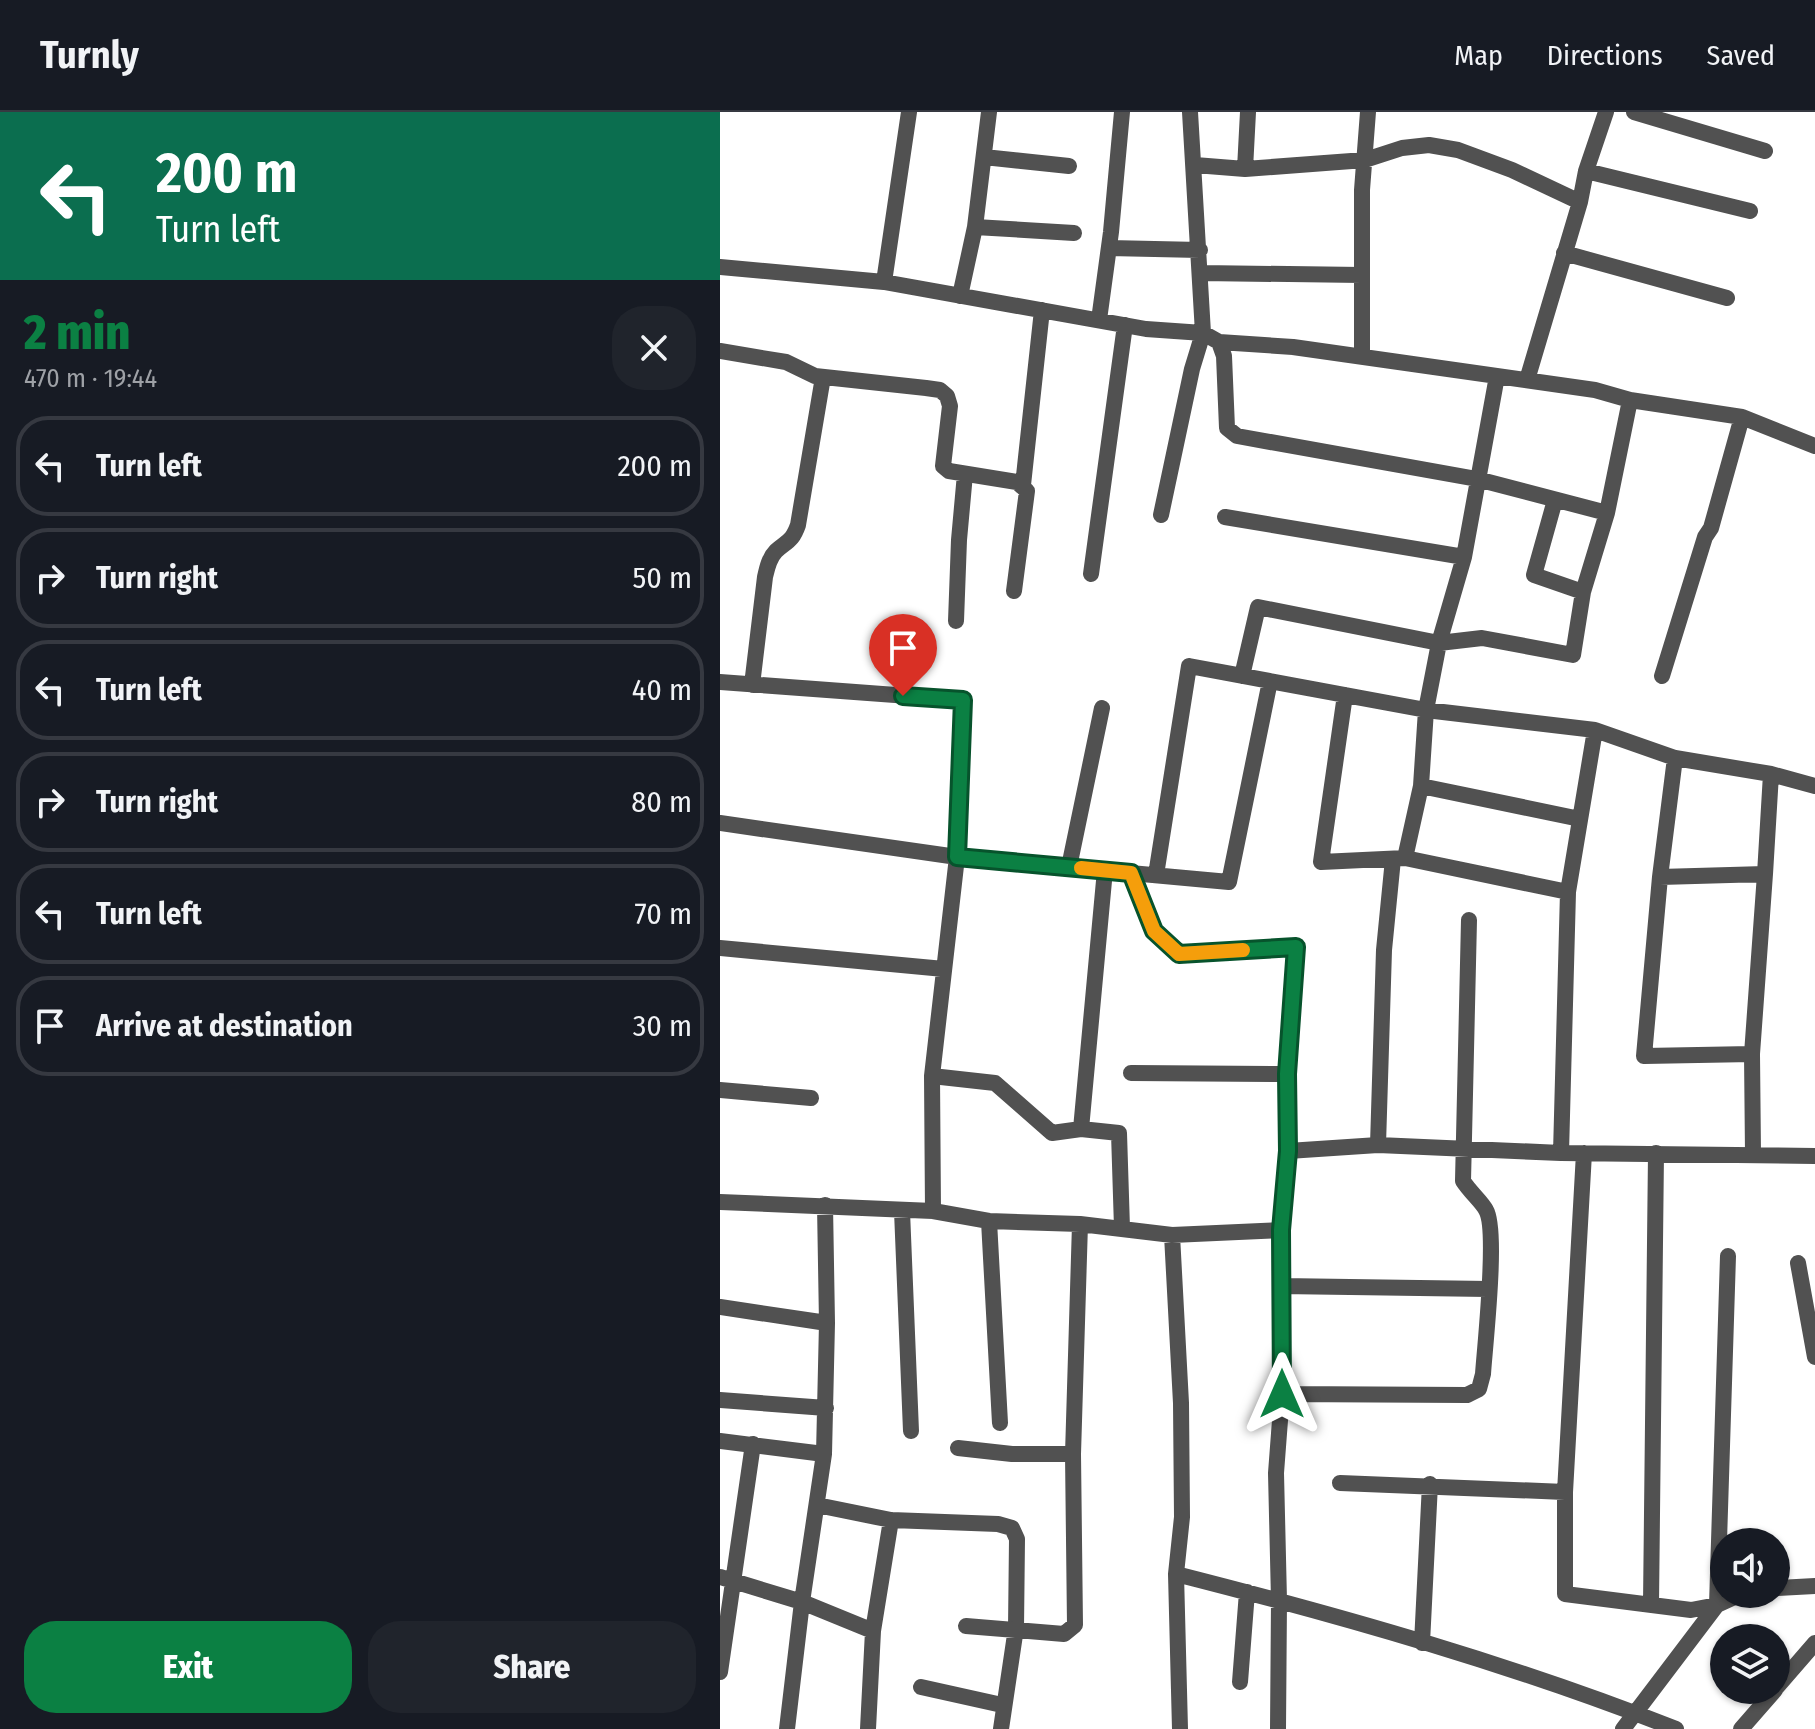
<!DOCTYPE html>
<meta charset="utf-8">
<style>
body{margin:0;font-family:"Fira Sans Condensed",sans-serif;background:#20242c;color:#f1f3f6;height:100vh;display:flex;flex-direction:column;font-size:30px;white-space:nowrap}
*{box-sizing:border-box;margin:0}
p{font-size:26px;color:#9ea1a6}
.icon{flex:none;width:44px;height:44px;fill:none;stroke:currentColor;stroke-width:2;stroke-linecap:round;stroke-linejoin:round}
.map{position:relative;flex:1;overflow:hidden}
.panel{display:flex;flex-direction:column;background:#171b24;width:720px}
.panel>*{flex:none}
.top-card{background:#0b6e4f;color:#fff;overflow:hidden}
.fabs{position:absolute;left:990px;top:1416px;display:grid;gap:16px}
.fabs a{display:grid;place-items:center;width:80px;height:80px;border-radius:50%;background:#171b24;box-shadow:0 2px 6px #0004;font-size:40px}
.pin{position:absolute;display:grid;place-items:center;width:68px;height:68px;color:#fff;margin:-82px -34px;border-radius:50% 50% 50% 0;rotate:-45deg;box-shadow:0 0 8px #0007}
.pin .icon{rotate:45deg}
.me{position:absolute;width:88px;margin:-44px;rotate:0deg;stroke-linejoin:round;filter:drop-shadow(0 0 6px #0008)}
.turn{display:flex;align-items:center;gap:28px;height:168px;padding:0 24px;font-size:36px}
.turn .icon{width:104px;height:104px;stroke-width:2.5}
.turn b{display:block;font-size:56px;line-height:68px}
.round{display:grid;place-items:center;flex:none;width:84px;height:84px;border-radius:32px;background:#20242c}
.summary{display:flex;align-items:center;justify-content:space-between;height:136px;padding:0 24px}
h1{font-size:48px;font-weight:800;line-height:60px;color:#0b8043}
.action{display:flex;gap:16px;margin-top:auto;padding:16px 24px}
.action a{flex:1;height:92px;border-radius:32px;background:#0b8043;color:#fff;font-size:32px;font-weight:800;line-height:92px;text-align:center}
.action a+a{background:#20242c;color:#f1f3f6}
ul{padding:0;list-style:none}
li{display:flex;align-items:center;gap:24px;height:100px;margin:0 16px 12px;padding:0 8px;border:4px solid #363941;border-radius:32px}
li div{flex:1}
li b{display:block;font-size:30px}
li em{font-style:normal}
header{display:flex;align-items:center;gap:48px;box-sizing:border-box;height:112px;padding:0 40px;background:#171b24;border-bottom:2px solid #363941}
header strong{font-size:38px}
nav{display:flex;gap:44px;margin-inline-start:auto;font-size:28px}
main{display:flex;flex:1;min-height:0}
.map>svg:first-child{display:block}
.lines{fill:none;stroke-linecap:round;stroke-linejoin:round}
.minor{stroke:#515151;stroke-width:16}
.route-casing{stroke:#07532c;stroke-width:20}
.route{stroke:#0b8043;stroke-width:14}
.slow{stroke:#f59e0b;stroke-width:14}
</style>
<header>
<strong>Turnly</strong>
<nav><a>Map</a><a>Directions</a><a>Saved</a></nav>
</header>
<main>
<section class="panel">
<div class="top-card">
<div class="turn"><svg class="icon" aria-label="left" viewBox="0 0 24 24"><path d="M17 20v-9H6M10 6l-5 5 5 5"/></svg><div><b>200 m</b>Turn left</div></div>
</div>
<div class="summary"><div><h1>2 min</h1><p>470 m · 19:44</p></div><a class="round"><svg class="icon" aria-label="close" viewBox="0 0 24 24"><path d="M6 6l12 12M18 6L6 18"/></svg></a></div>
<ul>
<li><svg class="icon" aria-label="left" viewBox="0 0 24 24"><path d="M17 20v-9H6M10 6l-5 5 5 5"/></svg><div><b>Turn left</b></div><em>200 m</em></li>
<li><svg class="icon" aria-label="right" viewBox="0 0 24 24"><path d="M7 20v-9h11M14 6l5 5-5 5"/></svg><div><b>Turn right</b></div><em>50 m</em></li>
<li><svg class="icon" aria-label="left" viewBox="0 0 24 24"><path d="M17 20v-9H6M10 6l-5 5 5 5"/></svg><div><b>Turn left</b></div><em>40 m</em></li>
<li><svg class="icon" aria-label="right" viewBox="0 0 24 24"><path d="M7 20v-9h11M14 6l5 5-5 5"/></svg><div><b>Turn right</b></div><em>80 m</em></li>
<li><svg class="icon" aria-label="left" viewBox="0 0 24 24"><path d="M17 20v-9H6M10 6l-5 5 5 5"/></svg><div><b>Turn left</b></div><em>70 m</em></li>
<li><svg class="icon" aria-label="arrive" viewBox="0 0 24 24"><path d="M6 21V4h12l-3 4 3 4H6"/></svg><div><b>Arrive at destination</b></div><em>30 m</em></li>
</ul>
<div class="action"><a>Exit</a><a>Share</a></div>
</section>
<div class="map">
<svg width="1095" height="1617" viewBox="0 0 1095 1617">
<rect width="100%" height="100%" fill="#fff"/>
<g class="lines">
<path class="minor" d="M914 0 1045 39
M264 45 349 54
M475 53 525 57 645 48 682 36 709 33 738 38 792 58 860 90
M525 57 528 0
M866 59 1030 99
M255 115 354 121
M389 136 480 138
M844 141 1007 186
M0 155 164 170 426 217 483 221 499 230 573 235 875 278 910 288 1022 305 1095 334
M481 161 642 163
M164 170 189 0
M240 184 255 115 269 0
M379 208 391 120 402 0
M499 230 504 244 507 316 517 324 757 367 887 401
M0 239 66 250 95 264 206 276 220 278 227 284 230 294 223 354 229 359 297 370 307 379 294 479
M642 245V78L648 0
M807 268 860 90 866 59 886 0
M303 373 322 198
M835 388 814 463 863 480
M441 403 472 257 483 221 470 0
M505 405 744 445
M371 462 405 213
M236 509 239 428 245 362
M522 564 538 495 719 531 744 445 777 264
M942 564 985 425 991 416 1022 305
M0 570 243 588 237 745 212 964 213 1099
M32 573 45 465C47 456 49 446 56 439 67 429 72 430 78 413L103 265
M625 583 601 750 685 746 848 780
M875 618 955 646 1051 662 1095 674
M955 646 940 765 924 944 1032 942
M701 674 860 707
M0 711 237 745 509 770 550 569
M685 746 701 674 706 598 719 531 762 526 853 543 863 480 887 401 910 288
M349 755 382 596
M1045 762 1051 662
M436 763 469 554 706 598 875 618 848 780 841 1041
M940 765 1045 762 1032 942 1033 1042
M0 836 224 857
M411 961 567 962
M212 964 275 971 332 1021 361 1017 399 1021 402 1116
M0 978 91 986
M361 1017 385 758
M658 1033 664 838 673 747
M568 1039 658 1033 841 1041 1095 1044
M864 1041 845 1380V1482L971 1498 997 1493 1021 1482
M0 1090 213 1099 269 1109 360 1112 452 1123 561 1118 568 1039 567 962 576 835 459 842 434 819 411 761
M182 1099 191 1319
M269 1109 280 1311
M452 1123 461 1291 462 1405 456 1462 460 1617
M1078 1151 1095 1245
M561 1174 768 1177
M0 1195 107 1211
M562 1282 747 1283 759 1277 763 1262C765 1232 778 1118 766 1098 762 1090 750 1080 743 1069L749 808
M0 1288 106 1296
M0 1329 104 1342
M238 1336 292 1342H353
M620 1371 845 1380
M97 1393 171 1408 278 1412 292 1416 297 1427 296 1516 281 1617
M456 1462C625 1505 794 1553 956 1617
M0 1465 82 1490 153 1519
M1056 1476 1095 1474
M931 1492 936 1041
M246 1514 344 1522 355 1513 353 1342 360 1112
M702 1531 710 1372
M0 1560 33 1332
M520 1570 527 1480
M201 1575 282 1593
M1056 1576 1095 1531
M67 1617 82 1490 104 1342 107 1211 105 1093
M148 1617 153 1519 171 1408
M558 1617 559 1488 556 1361 562 1282 561 1118
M903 1617 997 1493 1008 1144
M1021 1617 1055 1578"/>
</g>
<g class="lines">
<defs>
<path id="route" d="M183 584 243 588 237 745 411 761 434 819 459 842 576 835 567 962 568 1039 561 1118 562 1282"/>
</defs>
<use href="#route" class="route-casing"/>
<use href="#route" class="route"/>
<path class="slow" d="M361 756 411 761 434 819 459 842 523 838"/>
</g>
</svg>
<div class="fabs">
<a><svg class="icon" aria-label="sound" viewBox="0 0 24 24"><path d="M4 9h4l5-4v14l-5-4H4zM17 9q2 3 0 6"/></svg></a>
<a><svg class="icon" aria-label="layers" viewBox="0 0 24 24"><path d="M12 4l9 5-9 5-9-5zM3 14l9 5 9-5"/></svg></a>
</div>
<div class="pin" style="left:183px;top:584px;background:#d93025"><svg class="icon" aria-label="arrive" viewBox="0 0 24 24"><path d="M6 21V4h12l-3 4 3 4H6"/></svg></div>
<svg class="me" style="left:562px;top:1282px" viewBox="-20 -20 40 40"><path d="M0-17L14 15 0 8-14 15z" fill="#0b8043" stroke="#fff" stroke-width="4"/></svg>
</div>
</main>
